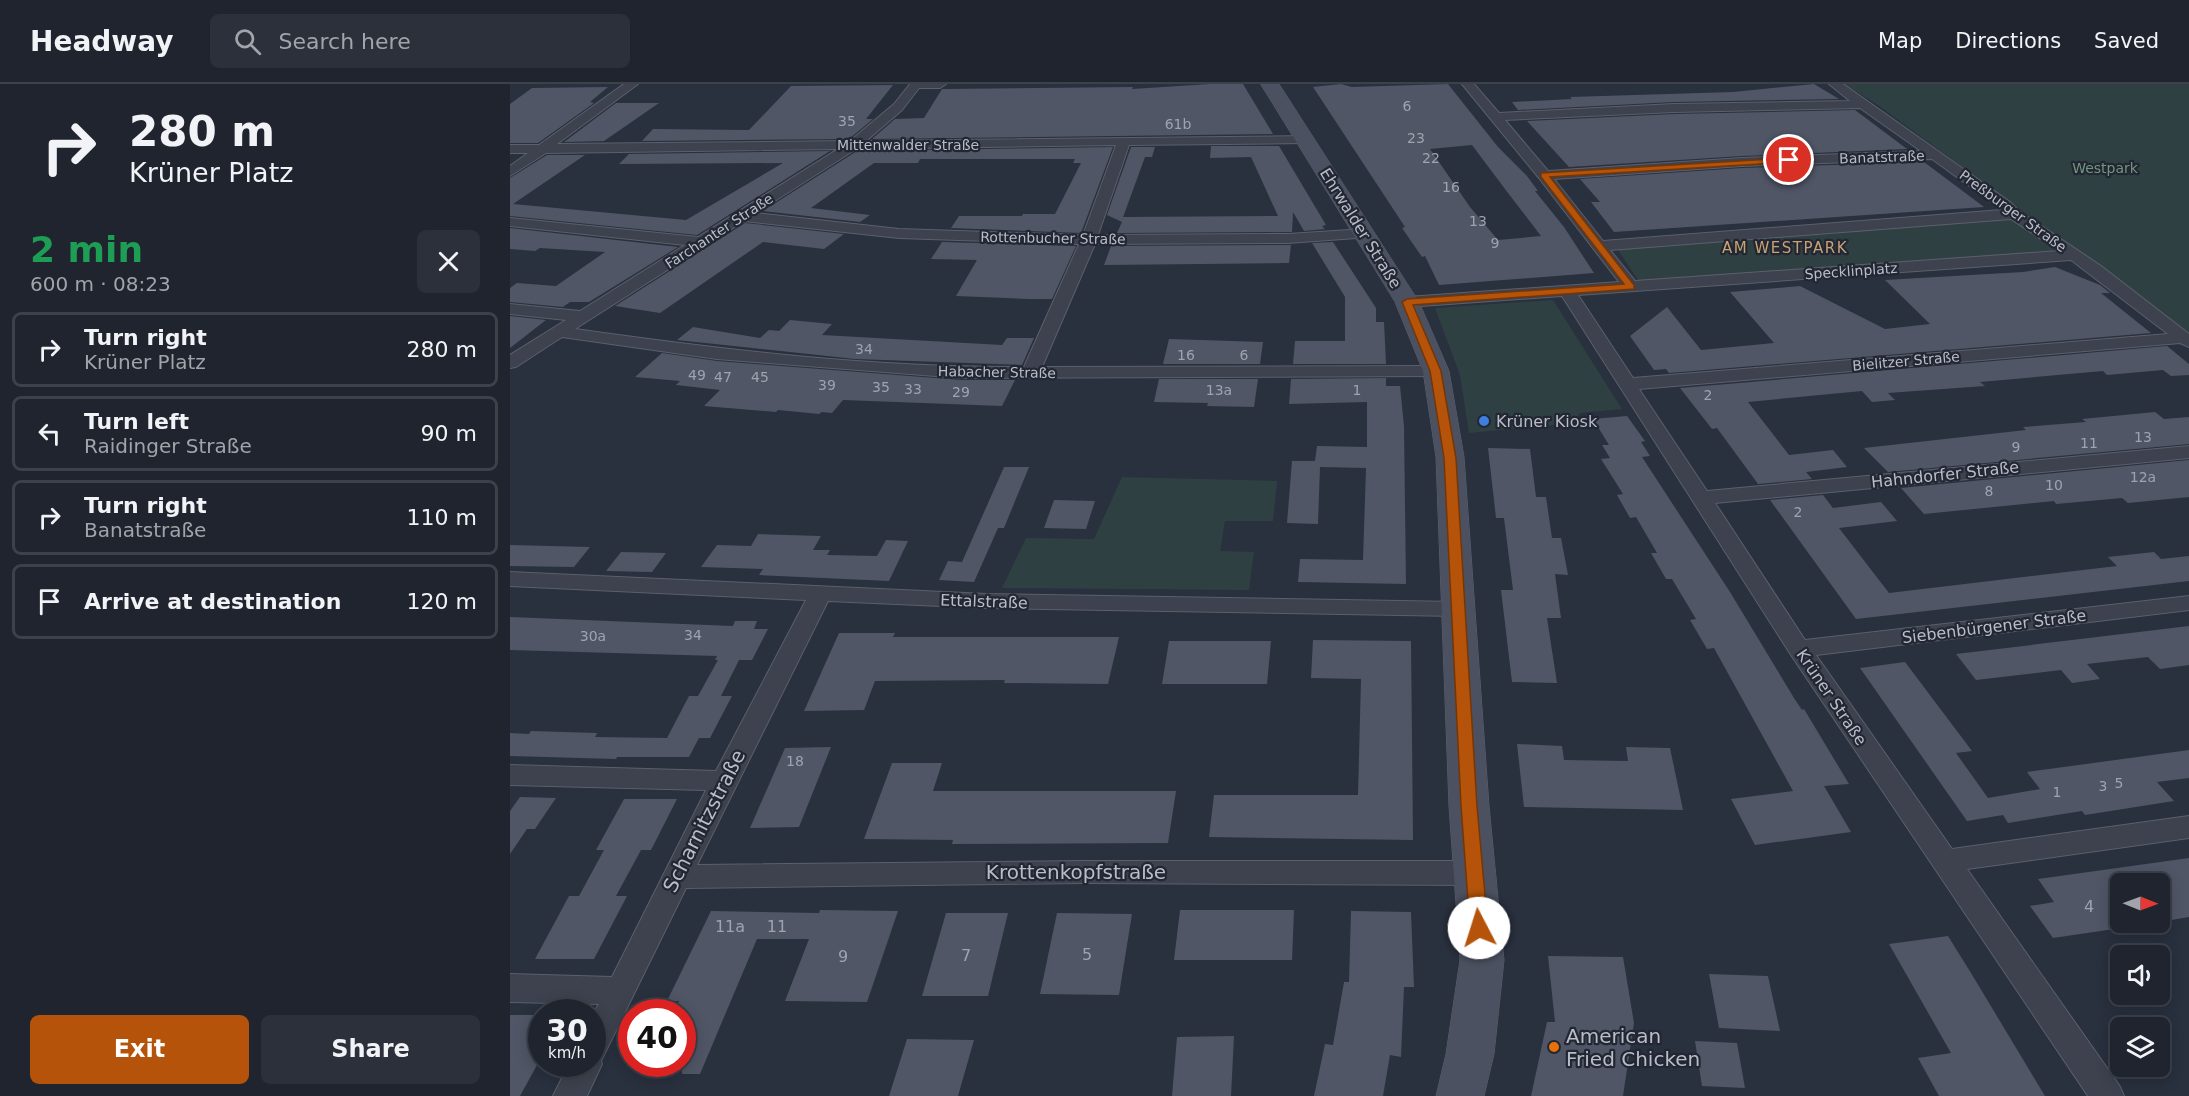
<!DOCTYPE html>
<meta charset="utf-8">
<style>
body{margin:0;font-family:"DejaVu Sans",sans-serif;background:#2c303a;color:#f1f3f6;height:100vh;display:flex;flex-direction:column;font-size:22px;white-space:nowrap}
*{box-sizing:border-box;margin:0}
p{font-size:20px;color:#a1a4aa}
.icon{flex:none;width:33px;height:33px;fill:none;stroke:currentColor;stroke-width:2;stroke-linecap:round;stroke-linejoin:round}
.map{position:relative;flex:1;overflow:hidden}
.panel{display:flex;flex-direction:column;background:#1f242e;width:510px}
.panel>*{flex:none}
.top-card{background:#1f242e;color:#f1f3f6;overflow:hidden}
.needle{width:39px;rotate:91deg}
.buttons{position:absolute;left:1600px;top:789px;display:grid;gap:12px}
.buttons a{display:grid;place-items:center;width:60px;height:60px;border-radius:9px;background:#1f242e;box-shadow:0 3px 15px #0003,0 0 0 2px #3c414a;font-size:30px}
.speed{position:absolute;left:18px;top:915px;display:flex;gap:12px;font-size:30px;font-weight:700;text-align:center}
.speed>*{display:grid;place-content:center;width:78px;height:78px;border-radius:50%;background:#1f242e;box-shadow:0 3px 15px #0003,0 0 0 2px #3c414a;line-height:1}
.speed small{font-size:15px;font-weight:400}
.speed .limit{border:9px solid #d22;background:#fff;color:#111}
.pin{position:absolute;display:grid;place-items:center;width:51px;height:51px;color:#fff;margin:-26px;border:3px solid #fff;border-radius:50%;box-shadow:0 2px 6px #0007}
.me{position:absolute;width:66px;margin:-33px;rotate:355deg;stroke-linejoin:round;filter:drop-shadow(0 0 4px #0008)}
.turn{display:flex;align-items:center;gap:21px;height:126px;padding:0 30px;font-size:27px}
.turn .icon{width:78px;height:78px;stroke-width:2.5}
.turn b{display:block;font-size:42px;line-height:51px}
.round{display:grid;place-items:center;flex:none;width:63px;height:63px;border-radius:9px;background:#2c303a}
.head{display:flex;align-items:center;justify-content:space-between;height:102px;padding:0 30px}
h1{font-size:36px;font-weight:700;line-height:45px;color:#1e9e55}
.primary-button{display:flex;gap:12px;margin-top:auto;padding:12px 30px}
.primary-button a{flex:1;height:69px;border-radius:9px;background:#b45309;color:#fff;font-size:24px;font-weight:700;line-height:69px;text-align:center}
.primary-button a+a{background:#2c303a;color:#f1f3f6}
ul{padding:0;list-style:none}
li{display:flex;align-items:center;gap:18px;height:75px;margin:0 12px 9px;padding:0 18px;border:3px solid #3c414a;border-radius:9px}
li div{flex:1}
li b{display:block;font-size:22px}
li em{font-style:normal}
header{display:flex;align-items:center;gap:36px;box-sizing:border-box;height:84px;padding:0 30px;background:#1f242e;border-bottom:2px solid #3c414a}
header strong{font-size:28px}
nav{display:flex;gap:33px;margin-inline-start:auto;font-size:21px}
.search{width:420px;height:54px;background:#2c303a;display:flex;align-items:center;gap:15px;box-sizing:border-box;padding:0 21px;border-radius:9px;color:#a1a4aa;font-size:22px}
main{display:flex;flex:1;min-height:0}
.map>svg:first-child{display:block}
.green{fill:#2f4043}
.building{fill:#505666;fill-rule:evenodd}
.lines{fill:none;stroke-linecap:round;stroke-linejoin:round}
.street-casing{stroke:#5b606b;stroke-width:2}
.secondary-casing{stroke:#5b606b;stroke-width:1}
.street{fill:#3d424e;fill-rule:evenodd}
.secondary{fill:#4b5160;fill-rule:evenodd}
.route{fill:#b45309;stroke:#753606;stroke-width:1.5}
.shop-dot{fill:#3f7fe0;stroke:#222733;stroke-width:2}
.food-dot{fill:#e8710a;stroke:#222733;stroke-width:2}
.labels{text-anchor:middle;stroke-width:4.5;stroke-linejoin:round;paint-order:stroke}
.number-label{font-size:14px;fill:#9fa3b0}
.far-street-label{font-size:14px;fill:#b9bdc8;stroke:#222733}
.far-park-label{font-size:14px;fill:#73967f;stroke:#222733}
.far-neighbourhood-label{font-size:15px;letter-spacing:1.5px;fill:#c8a274;stroke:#222733}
.street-label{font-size:16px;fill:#b9bdc8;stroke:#222733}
.poi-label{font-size:16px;fill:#b9bdc8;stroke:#222733;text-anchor:start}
.near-number-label{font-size:16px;fill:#9fa3b0}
.near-street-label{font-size:20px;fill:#b9bdc8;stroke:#222733}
.near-poi-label{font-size:20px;fill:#b9bdc8;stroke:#222733;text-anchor:start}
</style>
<header>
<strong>Headway</strong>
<div class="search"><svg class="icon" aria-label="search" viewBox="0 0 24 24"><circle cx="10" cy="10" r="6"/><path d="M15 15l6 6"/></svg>Search here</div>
<nav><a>Map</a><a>Directions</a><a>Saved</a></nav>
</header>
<main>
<section class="panel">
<div class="top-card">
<div class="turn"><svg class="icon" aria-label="right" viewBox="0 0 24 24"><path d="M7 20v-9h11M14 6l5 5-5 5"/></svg><div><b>280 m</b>Krüner Platz</div></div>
</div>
<div class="head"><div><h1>2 min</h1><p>600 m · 08:23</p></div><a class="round"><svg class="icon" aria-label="close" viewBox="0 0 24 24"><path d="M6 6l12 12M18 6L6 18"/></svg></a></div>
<ul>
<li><svg class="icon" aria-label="right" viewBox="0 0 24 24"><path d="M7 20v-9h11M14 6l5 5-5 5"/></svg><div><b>Turn right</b><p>Krüner Platz</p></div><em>280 m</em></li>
<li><svg class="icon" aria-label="left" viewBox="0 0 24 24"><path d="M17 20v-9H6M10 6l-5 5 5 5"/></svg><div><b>Turn left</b><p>Raidinger Straße</p></div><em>90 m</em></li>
<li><svg class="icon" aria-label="right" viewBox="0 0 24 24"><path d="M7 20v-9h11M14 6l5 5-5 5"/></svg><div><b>Turn right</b><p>Banatstraße</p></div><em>110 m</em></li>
<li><svg class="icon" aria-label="arrive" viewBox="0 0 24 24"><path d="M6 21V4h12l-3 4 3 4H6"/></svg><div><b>Arrive at destination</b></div><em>120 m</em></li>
</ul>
<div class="primary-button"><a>Exit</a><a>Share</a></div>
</section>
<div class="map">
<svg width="1679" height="1012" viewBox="0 0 1679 1012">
<rect width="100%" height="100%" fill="#29303e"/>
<path class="green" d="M1334 0H1679V249L1365 19Z
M1493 135 1508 138 1543 161V167L1130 199 1106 163Z
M1043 216 1112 325 1070 329 1065 339 959 349 950 291 925 224Z
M612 393 767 397 763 437H715L710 467 744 468 739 506 492 504 516 454 584 455Z"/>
<path class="building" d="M700 0H733L763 50 362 55 385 35 414 34 432 5 623 3 622 5Z
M831 0 842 3 938 0 988 63 1017 92 1028 107H1025L1054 143 1084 189 929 201 915 172 912 173 892 144 895 143 803 3ZM962 61 995 105 1031 152 988 156 960 123 920 65Z
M1304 0 1329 15 1164 18 1008 26 1002 18 1062 15 1060 13 1223 8Z
M383 1 356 35H363L339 55 132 57 143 45 239 46 281 2Z
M98 3 80 18 84 19 28 59H0V20L22 4Z
M106 19H149L94 57 54 58Z
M1345 26 1397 65 1232 72 1059 83 1017 37 1164 30Z
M701 62H769L816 141 812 142 815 145 794 147 783 128 782 148 607 149 612 138 597 131 621 63H645L642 73H635L612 136 613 133 768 132 741 73 700 74Z
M603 63 571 149 441 144 449 132H512L513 130H545L571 79H563L565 75H410L408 79H364L301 124 360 131 350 138 253 127 347 67Z
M320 67 187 151 0 132V94L37 71H75L3 120 176 136 273 79 109 80 119 70Z
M1414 78 1474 123 1104 148 1081 118H1090L1070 95 1232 84Z
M235 139 334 150 314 165 253 158 150 229 105 222Z
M0 144 168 163 79 218H60L53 223 0 218V204L7 199 46 202 95 168 30 164 25 167 0 165Z
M432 158 566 162 542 215H518L446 212 467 176 421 175Z
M823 158 866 224V238H874L876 280H783L785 257H835V213L802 159Z
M781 161 779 179 594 181 601 162Z
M1545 183 1590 201 1600 209H1591L1641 249 1159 289 1156 285 1144 286 1120 252 1157 223 1191 266 1264 259 1220 208 1290 202 1375 245 1420 240 1375 196 1513 188Z
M0 232 36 236 0 264Z
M280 236 322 240 312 251 492 261 497 254H524L512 281 345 275 167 256 183 243 250 254 259 246 269 247Z
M659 255 753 258 750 280H653Z
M1657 262 1679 280V291L1661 292 1653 286 1597 291 1593 287 1470 298 1475 302 1378 309 1385 316 1362 318 1352 307 1238 318 1279 371 1323 366 1337 383 1296 388 1302 395 1248 400 1207 344 1202 345 1170 304Z
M152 269 207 277 451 296H505L492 322 333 316 322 329 312 328 309 330 268 326 266 328 194 322 210 306 166 301 170 297 125 293Z
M876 294V302H890L894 342 896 500 788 498 790 475 853 476 856 384 810 383 808 440 777 439 782 377H805L807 362 857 363V318L779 320 781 295Z
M649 295H748L744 323 697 322 698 319 644 318Z
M1645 328 1654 335 1679 333V360L1378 388 1354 364 1516 346 1513 343 1576 338 1572 335Z
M1117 332 1135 357 1131 358 1140 372 1132 373 1220 508 1284 614 1292 626 1294 625 1339 700 1314 702 1341 748 1245 761 1221 715 1283 707 1204 564 1197 565 1180 536 1186 535 1162 495H1156L1141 469H1147L1126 433 1120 434 1107 411 1113 410 1091 375 1100 374 1092 361H1099L1083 335Z
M978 364 1020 365 1026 413H1036L1042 454H1051L1058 491 1045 490 1051 534H1037L1047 599 1002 598 991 506H1003L994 434H986Z
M1679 376V413L1618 419 1612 414 1546 420 1544 417 1414 430 1391 404Z
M494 383H519L494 444H488L464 498 429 496 438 477 452 478Z
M1313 411 1323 424 1371 418 1387 437 1329 444 1379 509 1607 482 1598 473 1644 468 1651 475 1679 472V497L1346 535 1260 416Z
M544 416 585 417 576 445 534 444Z
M248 450 311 452 303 466H320L317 471 367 472 376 456 398 457 379 497 249 491 253 485 191 483 207 461 241 462Z
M0 461 80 463 64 483 0 482Z
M111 468 156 469 142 488 96 487Z
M0 533 223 542 225 537H247L244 545H258L242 576H229L211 612H222L200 654H189L179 673H107L106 675 0 672V649L19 650 21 647 87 649 85 653 157 654 179 612H188L208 576H205L207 572 0 566Z
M1679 542V581L1650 585 1638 573 1577 580 1590 595 1562 599 1551 586 1466 596 1446 570Z
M329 549H385L383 553H609L598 600 494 599 495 596 365 597 354 626 294 627Z
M803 556 901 557 903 756 699 753 704 711H848L851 595 801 594Z
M659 557H761L757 600H652Z
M1395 578 1462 667 1446 669 1478 714 1530 705 1517 688 1679 666V694L1647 698 1664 717 1575 731 1572 727 1498 739 1493 731 1457 737 1350 584Z
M1007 660 1052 662 1054 676 1118 677 1116 663 1160 664 1173 726 1014 723Z
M321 663 289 743 240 744 275 664Z
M382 679H432L423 707H666L658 759 442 760 443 756 354 755Z
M10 713 46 714 25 745H17L0 770V727Z
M114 715H167L141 766H131L106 812H117L84 875H25L59 812H69L94 766H86Z
M1679 774V833L1650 838V800H1611V844L1543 854 1520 822 1544 818 1528 795Z
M310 826 388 827 357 918 275 917 299 855H247L190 990H172V928H164L169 917H157L201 827 309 829Z
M670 826H784L782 876H664Z
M841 827 901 828 904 903H894L891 973 880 971 873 1012H804L815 960 823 961 834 898H839Z
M436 829H498L478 912H412Z
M547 829 622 830 609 911 530 910Z
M1438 852 1461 889 1535 1012H1429L1408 974 1441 969 1379 860Z
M1038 872 1113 873 1124 939 1113 1012H1021L1037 938H1045Z
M1199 890 1258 892 1270 947 1209 944Z
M0 931H32V972L10 1012H0Z
M724 952 721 1012H662L667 953Z
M397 955 464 956 448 1012H379Z
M1185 957 1227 959 1235 1004 1192 1002Z"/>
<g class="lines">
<defs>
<path id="street" d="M114 0H128L47 60 340 57 384 20 400 0H436L430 4H409L392 26 356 57 800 52 802 55 795 59 619 61 588 151 778 150 855 145 863 150 860 153 778 159 585 160 532 283 926 282 932 283 935 287 932 291 926 292 451 294 207 275 52 253 6 283 0 284V271L56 236 0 230V220L70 227 175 161 0 142V134L188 153 328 65 36 69 0 92V82L18 69H0V61H29ZM606 61 573 151 389 145 246 129 346 65ZM234 137 389 154 569 160 514 283C364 284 214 266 65 245Z
M952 0H964L989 29 1164 20 1340 17 1319 0H1333L1500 118 1509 127 1591 182 1679 250V263L1670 259 1129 305 1197 407 1679 362V374L1205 419 1295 556 1679 512V526L1306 571 1442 765 1679 732V754L1457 785 1609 1001 1614 1012H1578L1281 571 1052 212 897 223 889 218 897 213 1109 198 1029 94ZM1350 24 1411 67 1232 74 1038 87 995 36 1164 28ZM1422 75 1492 126 1093 157 1044 95 1232 82ZM1501 135 1549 167 1125 197 1100 166ZM1561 176 1658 250 1123 294 1068 211Z
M0 488 477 510 948 518 956 520 959 525 956 530 948 532 477 524 318 517 187 781 576 777H965L975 781 979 789 975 797 965 801 576 799 176 804 91 977 92 980 77 1012H43L59 980H82V932L89 920 0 918V890L102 893 196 706 0 701V681L206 687 296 516 0 502Z"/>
<path id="secondary" d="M751 0H769L909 218 939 287 954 373 979 722 994 876 984 970 974 1012H926L936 970 950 876 939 722 926 373 913 287 885 218Z"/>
</defs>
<use href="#street" class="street-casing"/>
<use href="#secondary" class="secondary-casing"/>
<use href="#street" class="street"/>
<use href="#secondary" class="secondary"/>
</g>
<path class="route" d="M1279 74H1282V78L1040 93 1124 201V205L903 221 931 287 946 374 967 722 978 844 976 849 969 852 963 849 960 844 951 722 934 374 920 287 892 218 897 215 1114 200 1031 93V89Z"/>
<circle class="shop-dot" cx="974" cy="337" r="6"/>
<circle class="food-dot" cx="1044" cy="963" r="6"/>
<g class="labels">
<g class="number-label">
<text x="897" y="27">6</text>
<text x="337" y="42">35</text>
<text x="668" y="45">61b</text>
<text x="906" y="59">23</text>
<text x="921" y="79">22</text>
<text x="941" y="108">16</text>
<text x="968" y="142">13</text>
<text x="985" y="164">9</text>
<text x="354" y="270">34</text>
<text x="676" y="276">16</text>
<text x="734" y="276">6</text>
<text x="187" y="296">49</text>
<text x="213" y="298">47</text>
<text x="250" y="298">45</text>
<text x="317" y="306">39</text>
<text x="371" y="308">35</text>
<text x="403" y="310">33</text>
<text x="709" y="311">13a</text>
<text x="847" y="311">1</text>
<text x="451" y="313">29</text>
<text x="1198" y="316">2</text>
<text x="1633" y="358">13</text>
<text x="1579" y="364">11</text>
<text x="1506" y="368">9</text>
<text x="1633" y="398">12a</text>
<text x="1544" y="406">10</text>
<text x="1479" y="412">8</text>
<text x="1288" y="433">2</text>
<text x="183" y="556">34</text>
<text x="83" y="557">30a</text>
<text x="285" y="682">18</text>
<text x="1609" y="704">5</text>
<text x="1593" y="707">3</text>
<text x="1547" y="713">1</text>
</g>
<g class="far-street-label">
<text x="398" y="66">Mittenwalder Straße</text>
<text transform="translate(1372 73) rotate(-2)" y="5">Banatstraße</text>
<text transform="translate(1503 127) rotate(36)" y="5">Preßburger Straße</text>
<text transform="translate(209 147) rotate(-33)" y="5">Farchanter Straße</text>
<text transform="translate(543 154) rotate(1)" y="5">Rottenbucher Straße</text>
<text transform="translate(1341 187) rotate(-4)" y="5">Specklinplatz</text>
<text transform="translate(1396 277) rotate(-5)" y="5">Bielitzer Straße</text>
<text transform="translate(487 288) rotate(1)" y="5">Habacher Straße</text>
</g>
<g class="far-park-label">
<text x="1595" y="89">Westpark</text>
</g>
<g class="far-neighbourhood-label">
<text x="1275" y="169">AM WESTPARK</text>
</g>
<g class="street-label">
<text transform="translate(851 144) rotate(58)" y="6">Ehrwalder Straße</text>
<text transform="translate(1435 390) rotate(-6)" y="6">Hahndorfer Straße</text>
<text transform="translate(474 517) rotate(2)" y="6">Ettalstraße</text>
<text transform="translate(1484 542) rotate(-7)" y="6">Siebenbürgener Straße</text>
<text transform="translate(1322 613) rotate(56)" y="6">Krüner Straße</text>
</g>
<g class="poi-label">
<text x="986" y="343">Krüner Kiosk</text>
</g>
<g class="near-number-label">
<text x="1579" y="828">4</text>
<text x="220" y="848">11a</text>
<text x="267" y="848">11</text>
<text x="577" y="876">5</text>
<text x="456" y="877">7</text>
<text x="333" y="878">9</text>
</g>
<g class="near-street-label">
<text transform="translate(194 737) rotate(-63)" y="7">Scharnitzstraße</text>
<text x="566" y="795">Krottenkopfstraße</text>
</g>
<g class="near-poi-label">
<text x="1056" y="959">American<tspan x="1056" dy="23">Fried Chicken</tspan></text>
</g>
</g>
</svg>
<div class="buttons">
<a><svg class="needle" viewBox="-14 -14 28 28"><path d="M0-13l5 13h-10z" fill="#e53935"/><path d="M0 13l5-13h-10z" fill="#a1a4aa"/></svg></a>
<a><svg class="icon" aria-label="sound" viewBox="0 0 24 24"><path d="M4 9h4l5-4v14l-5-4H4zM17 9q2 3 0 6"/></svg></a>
<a><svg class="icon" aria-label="layers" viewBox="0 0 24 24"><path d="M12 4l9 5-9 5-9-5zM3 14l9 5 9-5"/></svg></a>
</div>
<div class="speed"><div>30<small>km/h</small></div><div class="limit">40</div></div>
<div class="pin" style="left:1279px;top:76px;background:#d93025"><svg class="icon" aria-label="arrive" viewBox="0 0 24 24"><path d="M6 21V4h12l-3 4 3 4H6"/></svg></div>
<svg class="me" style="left:969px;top:844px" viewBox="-20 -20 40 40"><circle r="19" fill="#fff"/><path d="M0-13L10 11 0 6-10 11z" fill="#b45309"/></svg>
</div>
</main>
